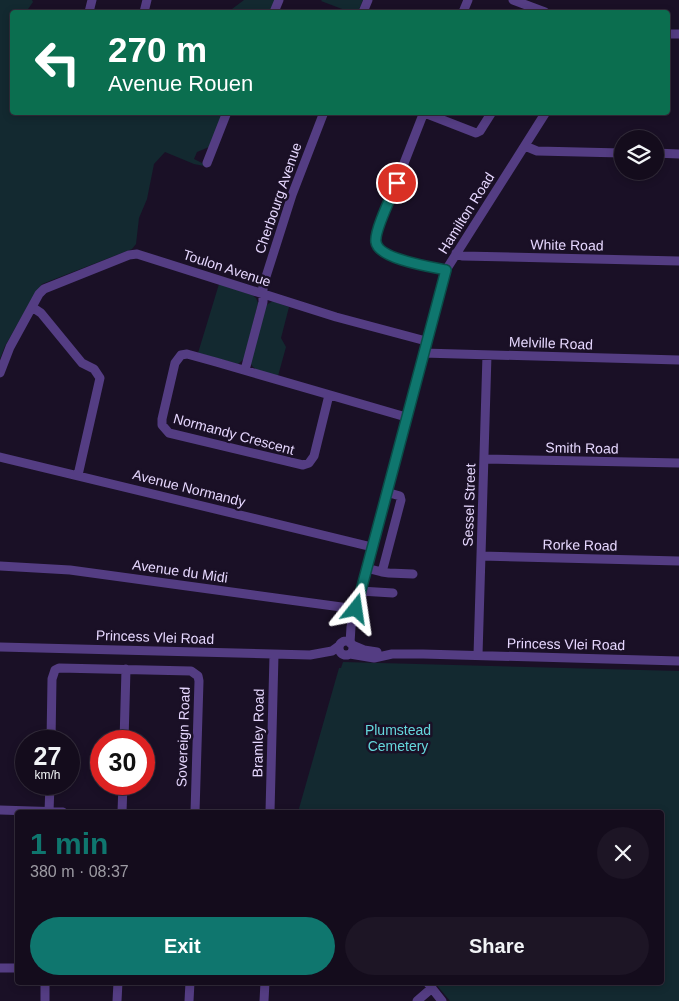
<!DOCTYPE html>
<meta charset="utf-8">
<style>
body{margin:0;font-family:Helvetica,sans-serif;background:#1d1525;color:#f1f3f6;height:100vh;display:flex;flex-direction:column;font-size:19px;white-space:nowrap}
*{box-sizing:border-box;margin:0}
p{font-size:16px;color:#9d9ba3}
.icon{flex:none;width:28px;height:28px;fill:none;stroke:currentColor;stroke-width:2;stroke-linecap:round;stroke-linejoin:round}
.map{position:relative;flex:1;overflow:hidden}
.panel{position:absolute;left:15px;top:810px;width:649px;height:175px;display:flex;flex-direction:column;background:#140c1c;border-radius:5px;box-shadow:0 2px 8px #0003,0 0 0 1px #332c3b}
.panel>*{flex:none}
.top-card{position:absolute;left:10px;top:10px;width:660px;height:105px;border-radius:5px;box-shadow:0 2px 8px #0003,0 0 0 1px #332c3b;background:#0b6e4f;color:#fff;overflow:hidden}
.fabs{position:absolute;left:614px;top:130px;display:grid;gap:10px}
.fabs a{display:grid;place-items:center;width:50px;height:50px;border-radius:50%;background:#140c1c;box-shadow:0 2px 8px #0003,0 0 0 1px #332c3b;font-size:25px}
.speed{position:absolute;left:15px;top:730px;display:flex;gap:10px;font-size:25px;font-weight:700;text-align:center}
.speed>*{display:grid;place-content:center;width:65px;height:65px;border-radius:50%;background:#140c1c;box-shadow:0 2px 8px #0003,0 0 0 1px #332c3b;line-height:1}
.speed small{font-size:12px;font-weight:400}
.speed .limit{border:8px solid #d22;background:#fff;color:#111}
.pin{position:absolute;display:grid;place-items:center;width:42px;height:42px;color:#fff;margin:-21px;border:2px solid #fff;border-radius:50%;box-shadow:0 1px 5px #0007}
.me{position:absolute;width:55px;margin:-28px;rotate:15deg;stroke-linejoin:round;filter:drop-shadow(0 0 4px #0008)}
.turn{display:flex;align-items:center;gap:18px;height:105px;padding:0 15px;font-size:22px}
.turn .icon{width:65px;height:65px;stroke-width:2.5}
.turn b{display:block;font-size:35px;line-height:42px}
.round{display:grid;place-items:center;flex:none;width:52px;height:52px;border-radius:26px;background:#1d1525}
.head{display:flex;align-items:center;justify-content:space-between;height:85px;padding:0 15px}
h1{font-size:30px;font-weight:700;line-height:38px;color:#0f766e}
.action{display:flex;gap:10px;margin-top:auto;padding:10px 15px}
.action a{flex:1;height:58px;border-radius:30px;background:#0f766e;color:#fff;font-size:20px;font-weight:700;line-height:58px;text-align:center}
.action a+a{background:#1d1525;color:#f1f3f6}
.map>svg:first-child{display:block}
.green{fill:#132930}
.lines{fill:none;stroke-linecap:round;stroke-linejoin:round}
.minor{stroke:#543d83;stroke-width:9}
.route-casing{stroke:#0a4d48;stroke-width:12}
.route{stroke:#0f766e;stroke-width:9}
.labels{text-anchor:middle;stroke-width:5;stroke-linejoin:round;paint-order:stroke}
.street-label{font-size:14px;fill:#e6d7fe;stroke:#1a1026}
.park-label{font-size:14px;fill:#65d7dc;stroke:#1a1026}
</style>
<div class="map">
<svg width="679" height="1001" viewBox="0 0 679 1001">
<rect width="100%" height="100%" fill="#1a1026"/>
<path class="green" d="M0 0H32L33 2 26 12H12V112L223 113 209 147 197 152 194 159 204 164V166L194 164 165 152 154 164 147 199 139 218 136 244 132 249 42 284 30 302 5 346 0 359Z
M244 0H276L271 12H228Z
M322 0H363L358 12H350L321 1Z
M219 284 252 295 256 298 258 303 244 359 238 364 198 353Z
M273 301 289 307 281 338 286 347 278 376C269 373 254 373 250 362L266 305Z
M343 662 679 671V1001H450L435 983 661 982V812H298L339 668H341Z"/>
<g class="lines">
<path class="minor" d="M513 0 545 12
M89 12 92 0
M144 12 147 0
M274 12 279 0
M363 12 368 0
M463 12 468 0
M668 34H679
M422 112 476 133 480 131 492 112
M424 112 376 235C375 241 375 246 380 250 390 260 431 267 446 270
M525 146 537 151 622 153
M655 153 679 154
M207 163 227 112
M456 253 462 256 679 261
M32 307 41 313 82 363 94 369 100 378 78 475
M423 353 679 360
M245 370 263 302V286L292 195 324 112
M0 373 10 347 39 294 44 289 129 255 137 254 336 317 426 341
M329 395 314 456 309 463 303 465 169 433 162 425V419L175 363 181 355 187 354 216 362 406 417
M0 457 372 547
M484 459 679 463
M481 556 679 561
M0 566 70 570 356 609
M366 568 382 572 401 500 400 496 386 492
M382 572 389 573 413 574
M360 591 393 593
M339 648a7 7 0 1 1 14 0a7 7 0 1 1-14 0Z
M350 643 351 627 446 270 546 112
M352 645 364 650 377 652
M0 647 310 655 332 651 339 646
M350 654 374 658 392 654H423L679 661
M478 655 487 355
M51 741 52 679 55 670 59 668 191 671 198 676 199 681 195 812
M124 741 126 669
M0 810 63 812
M49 812 50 784
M122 812 123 784
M270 812 274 655
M0 968H18
M427 982 442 1001
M45 1001V982
M117 1001 118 982
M189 1001 190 982
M264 1001 265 982
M417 1001 432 988"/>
</g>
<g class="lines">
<defs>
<path id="route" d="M356 609 446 270C431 267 378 259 376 242 374 231 392 195 397 183"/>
</defs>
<use href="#route" class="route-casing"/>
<use href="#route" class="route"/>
</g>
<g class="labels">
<g class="street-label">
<text transform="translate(278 198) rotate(-71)" y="5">Cherbourg Avenue</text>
<text transform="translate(466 213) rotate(-58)" y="5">Hamilton Road</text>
<text transform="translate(567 245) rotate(1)" y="5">White Road</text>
<text transform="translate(227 268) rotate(18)" y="5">Toulon Avenue</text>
<text transform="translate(551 343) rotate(2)" y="5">Melville Road</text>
<text transform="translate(234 434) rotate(15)" y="5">Normandy Crescent</text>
<text transform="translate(582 448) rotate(1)" y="5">Smith Road</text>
<text transform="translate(189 488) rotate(14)" y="5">Avenue Normandy</text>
<text transform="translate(469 505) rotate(-88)" y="5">Sessel Street</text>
<text transform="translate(580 545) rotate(1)" y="5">Rorke Road</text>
<text transform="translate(180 571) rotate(8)" y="5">Avenue du Midi</text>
<text transform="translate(155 637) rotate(2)" y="5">Princess Vlei Road</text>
<text transform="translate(566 644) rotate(1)" y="5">Princess Vlei Road</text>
<text transform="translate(258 733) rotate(-89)" y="5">Bramley Road</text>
<text transform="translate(183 737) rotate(-88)" y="5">Sovereign Road</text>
</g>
<g class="park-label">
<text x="398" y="735">Plumstead<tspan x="398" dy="16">Cemetery</tspan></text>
</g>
</g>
</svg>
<div class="fabs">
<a><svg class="icon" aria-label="layers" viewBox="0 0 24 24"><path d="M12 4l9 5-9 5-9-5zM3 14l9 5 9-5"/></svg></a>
</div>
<div class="speed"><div>27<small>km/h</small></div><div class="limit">30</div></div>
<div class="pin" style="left:397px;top:183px;background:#d93025"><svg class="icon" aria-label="arrive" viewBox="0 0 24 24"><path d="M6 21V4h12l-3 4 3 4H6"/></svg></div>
<svg class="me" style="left:356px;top:609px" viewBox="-20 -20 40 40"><path d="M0-17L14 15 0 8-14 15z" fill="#0f766e" stroke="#fff" stroke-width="4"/></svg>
<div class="top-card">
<div class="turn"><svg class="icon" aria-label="left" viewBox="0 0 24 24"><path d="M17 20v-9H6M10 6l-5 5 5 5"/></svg><div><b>270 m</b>Avenue Rouen</div></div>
</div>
<section class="panel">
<div class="head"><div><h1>1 min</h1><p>380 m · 08:37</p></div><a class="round"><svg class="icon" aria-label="close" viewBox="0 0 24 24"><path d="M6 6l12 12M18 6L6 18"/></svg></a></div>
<div class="action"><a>Exit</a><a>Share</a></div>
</section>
</div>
